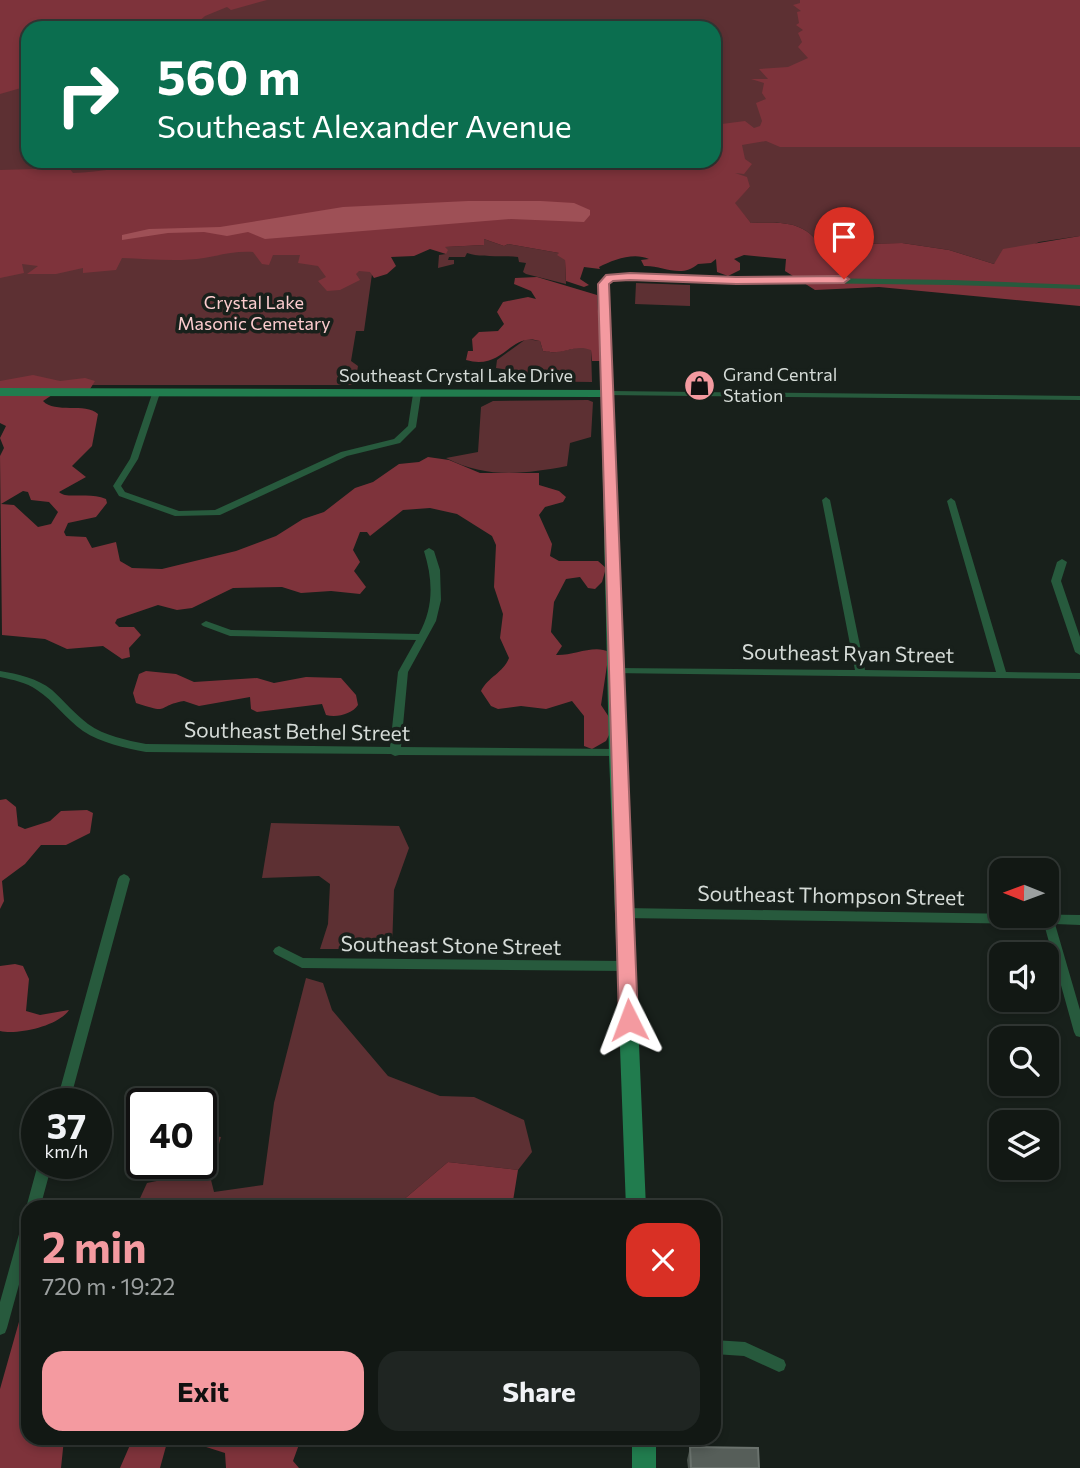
<!DOCTYPE html>
<meta charset="utf-8">
<style>
body{margin:0;font-family:Commissioner,sans-serif;background:#1f2522;color:#f1f3f6;height:100vh;display:flex;flex-direction:column;font-size:26px;white-space:nowrap}
*{box-sizing:border-box;margin:0}
p{font-size:23px;color:#9ca0a0}
.icon{flex:none;width:38px;height:38px;fill:none;stroke:currentColor;stroke-width:2;stroke-linecap:round;stroke-linejoin:round}
.map{position:relative;flex:1;overflow:hidden}
.sheet{position:absolute;left:21px;top:1200px;width:700px;height:245px;display:flex;flex-direction:column;background:#121814;border-radius:21px;box-shadow:0 4px 10px #0003,0 0 0 2px #313734}
.sheet>*{flex:none}
.hud{position:absolute;left:21px;top:21px;width:700px;height:147px;border-radius:21px;box-shadow:0 4px 10px #0003,0 0 0 2px #313734;background:#0b6e4f;color:#fff;overflow:hidden}
.needle{width:46px;rotate:271deg}
.fabs{position:absolute;left:989px;top:858px;display:grid;gap:14px}
.fabs a{display:grid;place-items:center;width:70px;height:70px;border-radius:14px;background:#121814;box-shadow:0 4px 10px #0003,0 0 0 2px #313734;font-size:35px}
.speed{position:absolute;left:21px;top:1088px;display:flex;gap:14px;font-size:35px;font-weight:700;text-align:center}
.speed>*{display:grid;place-content:center;width:91px;height:91px;border-radius:50%;background:#121814;box-shadow:0 4px 10px #0003,0 0 0 2px #313734;line-height:1}
.speed small{font-size:18px;font-weight:400}
.speed .limit{border:4px solid #111;border-radius:10px;background:#fff;color:#111}
.pin{position:absolute;display:grid;place-items:center;width:60px;height:60px;color:#fff;margin:-72px -30px;border-radius:50% 50% 50% 0;rotate:-45deg;box-shadow:0 0 7px #0007}
.pin .icon{rotate:45deg}
.me{position:absolute;width:77px;margin:-38px;rotate:357deg;stroke-linejoin:round;filter:drop-shadow(0 0 5px #0008)}
.turn{display:flex;align-items:center;gap:24px;height:147px;padding:0 21px;font-size:32px}
.turn .icon{width:91px;height:91px;stroke-width:2.5}
.turn b{display:block;font-size:49px;line-height:60px}
.round{display:grid;place-items:center;flex:none;width:74px;height:74px;border-radius:21px;background:#1f2522}
.summary{display:flex;align-items:center;justify-content:space-between;height:119px;padding:0 21px}
h1{font-size:42px;font-weight:700;line-height:52px;color:#f49aa0}
.action{display:flex;gap:14px;margin-top:auto;padding:14px 21px}
.action a{flex:1;height:80px;border-radius:21px;background:#f49aa0;color:#111;font-size:28px;font-weight:700;line-height:80px;text-align:center}
.action a+a{background:#1f2522;color:#f1f3f6}
.map>svg:first-child{display:block}
.green{fill:#5d3033;fill-rule:evenodd}
.forest{fill:#7e333b;fill-rule:evenodd}
.water{fill:#9e5056}
.lines{fill:none;stroke-linecap:round;stroke-linejoin:round}
.street{fill:#275a3d;fill-rule:evenodd}
.secondary{fill:#217c4e;fill-rule:evenodd}
.wall{fill:#47504a}
.building{fill:#565e59;stroke:#6a726d;stroke-width:2}
.route{fill:#f49aa0;stroke:#9f6468;stroke-width:2}
.labels{text-anchor:middle;stroke-width:7;stroke-linejoin:round;paint-order:stroke}
.far-park-label{font-size:18px;fill:#fcccce;stroke:#18201b}
.far-poi-label{font-size:18px;fill:#d5dbd7;stroke:#18201b;text-anchor:start}
.far-street-label{font-size:18px;fill:#d5dbd7;stroke:#18201b}
.street-label{font-size:21px;fill:#d5dbd7;stroke:#18201b}
</style>
<div class="map">
<svg width="1080" height="1468" viewBox="0 0 1080 1468">
<rect width="100%" height="100%" fill="#18201b"/>
<path class="green" d="M0 0H1080V236L1039 242 994 264 949 250 902 243 820 245C802 219 779 223 751 223L734 203 750 187 716 162 342 235 373 267 364 331H356L351 361 358 366 355 385H0ZM28 28H714V161H28Z
M484 239 504 246 508 244 559 253 565 259 566 284 526 274 523 272 526 263 519 262 518 257C502 255 481 258 467 253L465 257H449L448 260H454V264L438 268 439 255 446 254 444 247 484 245Z
M636 283 690 285V306L635 304Z
M526 339 540 341 543 351C564 356 573 343 591 349L592 382 509 381V370L496 368 497 360Z
M588 400 593 402 591 437 570 443 567 466C525 474 486 479 446 458L478 452 481 407 493 401Z
M271 823 399 826 409 848 394 890 392 949H320L328 924 330 884 319 876 262 878Z
M306 978 323 983 332 1010 388 1076 440 1096 474 1097 524 1120 532 1152 518 1170 448 1162 395 1207 163 1208 162 1202 136 1207 147 1183 176 1177 180 1164H201V1134L221 1137 210 1176 214 1192 263 1185 274 1103Z"/>
<path class="forest" d="M0 0H267L231 10 227 7 205 16 197 23 191 21 185 25 187 28H28V86L0 94Z
M800 0H1080V147H780L766 141 742 145 745 159 752 164 744 174 735 173 747 177 750 187 735 203 751 223C779 223 802 219 820 245L902 243 949 250 994 264 1003 249 1080 236V306L879 287 815 290 785 271 786 259 744 255 734 259 740 263V270L728 276 717 272 716 259 711 263 698 264C681 279 662 265 644 266L641 260 649 259C633 252 613 260 599 267L600 269 584 267 580 279 589 285 584 287 566 281 565 260 557 255 559 253 508 244 504 246 484 239V245L445 247 448 250 446 254 430 249 414 256 391 257 396 266 387 274 374 278 370 272 359 271 356 274 360 280 340 290 327 291 318 281 326 277 318 266 298 263 300 255H273L269 265 262 264 253 252C235 251 221 255 204 258 179 262 148 259 122 258L116 270 83 273V268L56 274H27L38 266 22 264 24 273 0 278V170L69 168 73 173C101 172 129 167 156 161H714V125L745 121 754 128 760 126 762 121 756 103 766 99 762 93 764 83 751 79H768L759 69 788 67 808 58 798 47 802 42 798 33 803 30 796 25 799 23 797 12 801 11 793 5 800 3Z
M537 277 597 295 601 361H592L591 350C574 343 564 356 543 351L540 341C510 331 504 371 466 360L468 351H473L472 339 479 332 498 331 504 324 497 312 503 302 528 297 536 299 531 291 514 284 515 278Z
M33 375 60 381 85 378 95 381 87 394 52 395 43 401C55 414 85 402 98 414L92 446 72 466 86 477 59 492C67 500 89 491 106 499L107 503 96 517 68 523 64 532 66 536 86 537 92 548 116 542 120 561 132 568 162 569 236 551 276 536 303 519 324 512 355 488 373 482 399 464 419 462 428 457 449 460 480 473H539V485L559 491 566 497 563 502 545 507 539 515 552 544 550 556 559 561H598L606 568 602 582 595 589 588 588 580 577 566 579 554 602 551 632 562 646 556 655C573 656 594 644 609 652L601 705 611 720V731L606 741 592 749 584 746V716L572 701 546 709 521 706 498 709 491 706 481 691C488 677 503 673 509 658L500 638 503 614 494 587 496 545 492 536 457 514 430 508 403 510 370 536 367 532H360L353 550 360 562 354 571 366 587 360 594 331 591 301 593 282 587 233 588 192 608 177 610 158 605 117 619 115 623 119 627H134L141 635 129 648 130 657 122 659 103 646 67 649 45 639 2 635 0 456 4 448 0 438 6 426 0 423V381ZM23 491 28 492 31 500 49 502 58 512 51 524 38 527 14 505 1 504Z
M146 671 176 674 194 682 257 678 274 683 306 677 341 678 356 695 358 705C352 714 337 718 326 715L322 704 257 712 251 709 250 697 199 706 184 701C155 706 172 715 136 703L133 693 139 674Z
M6 799 16 807 18 826 25 829 50 821 61 811 87 810 93 813 90 833 66 845H41L25 864 2 881 4 901 0 909V800Z
M15 964 23 966 29 979 26 1011 40 1015 69 1010C58 1026 19 1035 0 1031V966Z
M448 1162 518 1170 512 1207H395Z
M28 1290V1438L64 1439 61 1468H0V1389Z
M133 1438 168 1439 160 1468H120Z
M181 1439H301L293 1461 299 1468H226L225 1453Z"/>
<path class="water" d="M541 201 574 203 590 210V215L584 222 511 219 265 239 248 232 227 236 204 232 168 233 122 240V235L149 229 220 227 343 207 468 201Z"/>
<g class="lines">
<path class="street" d="M607 275 952 280 1080 285V289L952 285 722 282 626 279H612L607 284 611 391 1080 396V400L604 395 599 284Z
M153 391H156L160 393 138 459 121 486 125 492 179 511 215 510 341 452 394 439 408 426 413 394 417 392 421 394 416 427 400 443 347 456 220 515 175 516 119 496 113 486 130 459Z
M826 497 830 500 865 670 996 672 947 501 951 498 955 501 1006 672 1080 673V679L611 673 610 671 611 669 615 668 855 670 822 500Z
M429 548 434 551 440 570 441 600 436 621 408 672 401 747 617 749 622 753 621 756 399 755 395 756 391 754 146 752C125 748 101 743 83 731 66 719 54 701 37 690 26 682 13 680 0 677V671C18 674 37 678 52 690 64 701 75 714 88 724 105 736 126 740 146 744L390 747 398 672 416 640 230 636 203 626 201 624 206 621 231 630 419 634C434 607 433 580 424 551Z
M1062 559 1067 562 1061 581 1080 637V655L1075 652 1051 581 1057 562Z
M124 874 128 876 130 879 69 1104H56L118 879 120 876Z
M624 908 1080 915V925L1055 924 1080 1010V1037L1076 1036 1074 1032 1044 924 624 918 620 916 618 913 620 910Z
M279 946 303 958 626 961 630 962 632 966 630 970 626 971 302 968 275 954 273 951 275 948Z
M38 1164H52L40 1208H28V1212L26 1208Z
M28 1220V1252L7 1328 5 1333 0 1335V1302L21 1227 23 1222Z
M714 1340 745 1342 784 1360 786 1365 784 1370 779 1372 744 1356 714 1354Z"/>
<path class="secondary" d="M0 388 611 390 646 1208H626L609 753 601 397 0 396Z
M632 1438H656V1468H632Z"/>
</g>
<path class="wall" d="M690 1447 759 1468H688L687 1460Z"/>
<path class="building" d="M690 1447 758 1448 759 1468H691Z"/>
<path class="route" d="M630 273 736 277 844 276 849 279 844 283 736 284 630 280 613 281 609 284 638 1020 635 1026H622L619 1020 598 284 606 275Z"/>
<defs>
<symbol id="shop-disc" viewBox="-11 -11 22 22"><circle r="9.5" fill="#f49aa0" stroke="#18201b"/><path d="M-5-2.5h2.3a2.7 3.5 0 0 1 5.4 0H5L5.5 6h-11ZM-1.5-2.5h3a1.5 2.3 0 0 0-3 0Z" fill="#111"/></symbol>
</defs>
<g fill-rule="evenodd">
<use href="#shop-disc" x="682" y="368" width="35" height="35"/>
</g>
<g class="labels">
<g class="far-park-label">
<text x="254" y="309">Crystal Lake<tspan x="254" dy="21">Masonic Cemetary</tspan></text>
</g>
<g class="far-poi-label">
<text x="723" y="381">Grand Central<tspan x="723" dy="21">Station</tspan></text>
</g>
<g class="far-street-label">
<text x="456" y="382">Southeast Crystal Lake Drive</text>
</g>
<g class="street-label">
<text transform="translate(848 654) rotate(1)" y="7">Southeast Ryan Street</text>
<text transform="translate(297 732) rotate(1)" y="7">Southeast Bethel Street</text>
<text transform="translate(831 896) rotate(1)" y="7">Southeast Thompson Street</text>
<text transform="translate(451 946) rotate(1)" y="7">Southeast Stone Street</text>
</g>
</g>
</svg>
<div class="fabs">
<a><svg class="needle" viewBox="-14 -14 28 28"><path d="M0-13l5 13h-10z" fill="#e53935"/><path d="M0 13l5-13h-10z" fill="#9ca0a0"/></svg></a>
<a><svg class="icon" aria-label="sound" viewBox="0 0 24 24"><path d="M4 9h4l5-4v14l-5-4H4zM17 9q2 3 0 6"/></svg></a>
<a><svg class="icon" aria-label="search" viewBox="0 0 24 24"><circle cx="10" cy="10" r="6"/><path d="M15 15l6 6"/></svg></a>
<a><svg class="icon" aria-label="layers" viewBox="0 0 24 24"><path d="M12 4l9 5-9 5-9-5zM3 14l9 5 9-5"/></svg></a>
</div>
<div class="speed"><div>37<small>km/h</small></div><div class="limit">40</div></div>
<div class="pin" style="left:844px;top:279px;background:#d93025"><svg class="icon" aria-label="arrive" viewBox="0 0 24 24"><path d="M6 21V4h12l-3 4 3 4H6"/></svg></div>
<svg class="me" style="left:629px;top:1020px" viewBox="-20 -20 40 40"><path d="M0-17L14 15 0 8-14 15z" fill="#f49aa0" stroke="#fff" stroke-width="4"/></svg>
<div class="hud">
<div class="turn"><svg class="icon" aria-label="right" viewBox="0 0 24 24"><path d="M7 20v-9h11M14 6l5 5-5 5"/></svg><div><b>560 m</b>Southeast Alexander Avenue</div></div>
</div>
<section class="sheet">
<div class="summary"><div><h1>2 min</h1><p>720 m · 19:22</p></div><a class="round" style="background:#d93025;color:#fff"><svg class="icon" aria-label="close" viewBox="0 0 24 24"><path d="M6 6l12 12M18 6L6 18"/></svg></a></div>
<div class="action"><a>Exit</a><a>Share</a></div>
</section>
</div>
